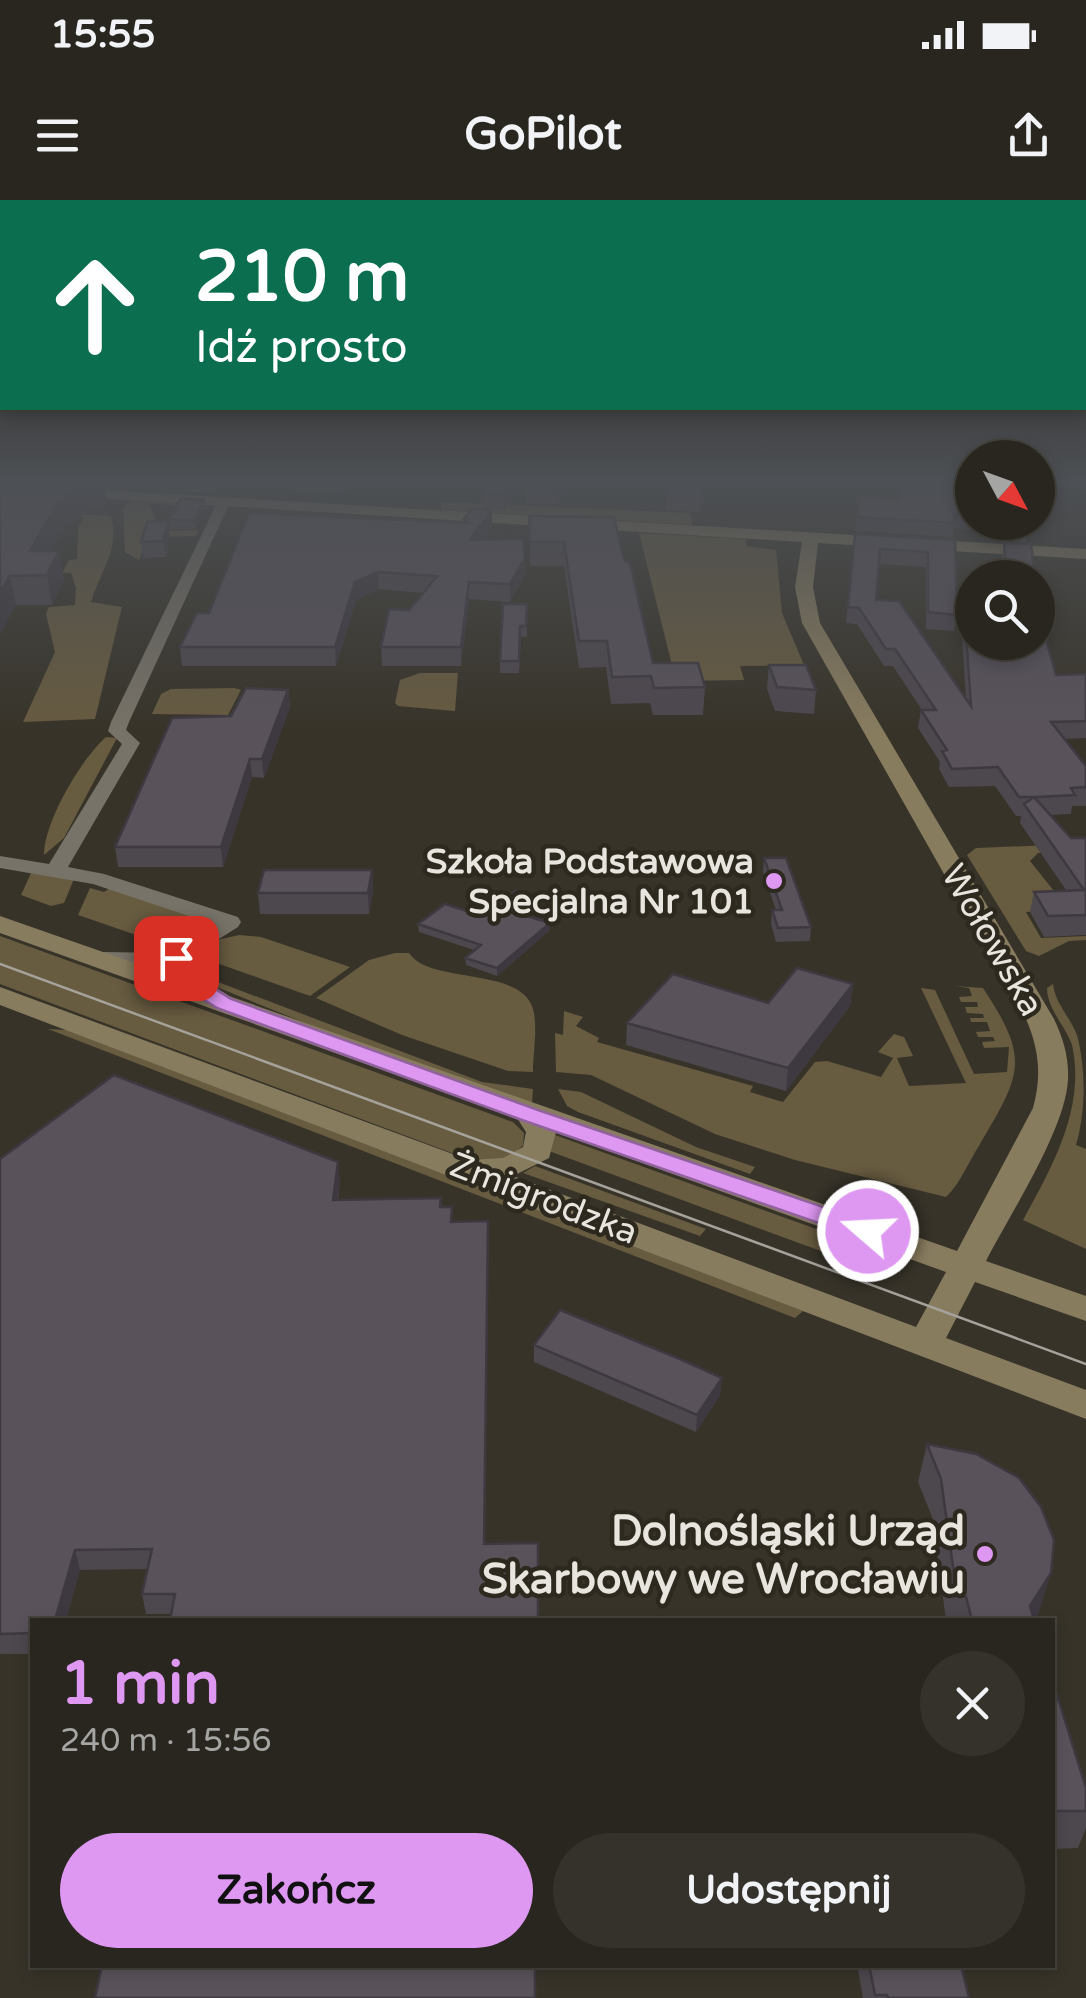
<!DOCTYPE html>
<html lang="pl">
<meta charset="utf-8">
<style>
body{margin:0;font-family:"Varela Round",sans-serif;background:#35322c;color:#f1f3f6;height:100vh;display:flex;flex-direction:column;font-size:38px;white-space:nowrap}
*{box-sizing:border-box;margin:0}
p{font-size:32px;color:#a5a5a4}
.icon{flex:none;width:55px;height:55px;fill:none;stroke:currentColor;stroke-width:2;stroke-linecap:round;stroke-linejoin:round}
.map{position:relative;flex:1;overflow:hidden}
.drawer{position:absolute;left:30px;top:1418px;width:1025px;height:350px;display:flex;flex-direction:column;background:#29261f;border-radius:0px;box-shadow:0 5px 15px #0003,0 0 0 2px #45433d}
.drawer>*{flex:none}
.top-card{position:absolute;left:0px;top:0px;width:1088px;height:210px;box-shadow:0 5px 15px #0003,0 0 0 2px #45433d;background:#0b6e4f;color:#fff;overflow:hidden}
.needle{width:65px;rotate:131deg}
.fabs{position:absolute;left:955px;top:240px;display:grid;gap:20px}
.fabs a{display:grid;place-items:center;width:100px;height:100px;border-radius:50%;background:#29261f;box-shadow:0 5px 15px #0003,0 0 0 2px #45433d;font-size:50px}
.pin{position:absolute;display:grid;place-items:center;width:85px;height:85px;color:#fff;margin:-42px;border-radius:20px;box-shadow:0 5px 15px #0006}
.me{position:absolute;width:110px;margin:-55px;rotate:289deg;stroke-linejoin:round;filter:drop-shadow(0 0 8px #0008)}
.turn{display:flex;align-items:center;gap:35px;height:210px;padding:0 30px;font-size:45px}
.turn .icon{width:130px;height:130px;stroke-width:2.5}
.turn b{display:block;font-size:70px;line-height:85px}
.round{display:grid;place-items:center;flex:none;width:105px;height:105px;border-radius:52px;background:#35322c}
.headline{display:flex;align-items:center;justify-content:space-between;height:170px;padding:0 30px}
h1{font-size:60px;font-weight:700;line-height:75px;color:#de98f2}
.action{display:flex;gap:20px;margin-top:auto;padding:20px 30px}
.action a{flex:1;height:115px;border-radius:60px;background:#de98f2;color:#111;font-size:40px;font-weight:700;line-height:115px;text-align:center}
.action a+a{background:#35322c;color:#f1f3f6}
.status{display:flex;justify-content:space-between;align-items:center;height:70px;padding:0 50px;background:#29261f;direction:ltr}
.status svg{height:28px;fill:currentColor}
header{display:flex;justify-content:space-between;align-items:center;height:130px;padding:0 30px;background:#29261f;font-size:45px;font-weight:700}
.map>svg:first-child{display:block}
.green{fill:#675b40}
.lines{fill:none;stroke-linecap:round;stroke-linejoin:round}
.street{fill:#787368;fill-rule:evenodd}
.secondary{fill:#887c5f;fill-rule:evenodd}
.tram{stroke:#a5a29b;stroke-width:2.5}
.wall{fill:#4d474e}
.shaded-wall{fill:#3e3940}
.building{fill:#59525b;stroke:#3e3940;stroke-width:2.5}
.route{fill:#de98f2;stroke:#90639d;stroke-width:2.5}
.poi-dot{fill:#de98f2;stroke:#2d291f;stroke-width:4}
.labels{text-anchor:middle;stroke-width:9;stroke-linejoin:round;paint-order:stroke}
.poi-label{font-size:35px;font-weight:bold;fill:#e8e5df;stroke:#2d291f;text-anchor:end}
.street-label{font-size:35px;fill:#e8e5df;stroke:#2d291f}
.near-poi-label{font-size:42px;font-weight:bold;fill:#e8e5df;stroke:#2d291f;text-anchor:end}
</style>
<div class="status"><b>15:55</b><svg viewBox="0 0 49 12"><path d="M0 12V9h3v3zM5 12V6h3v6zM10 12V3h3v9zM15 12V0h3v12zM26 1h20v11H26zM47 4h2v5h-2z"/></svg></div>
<header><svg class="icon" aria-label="menu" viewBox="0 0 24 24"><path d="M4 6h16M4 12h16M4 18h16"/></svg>GoPilot<svg class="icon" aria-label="share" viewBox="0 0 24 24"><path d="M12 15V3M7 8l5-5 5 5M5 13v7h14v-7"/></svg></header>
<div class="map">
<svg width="1086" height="1798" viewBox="0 0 1086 1798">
<rect width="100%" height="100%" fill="#373329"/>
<path class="green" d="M55 297 109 300 83 299 61 313 111 316C120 350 101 369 91 402L122 407 95 519 23 522 55 452 46 414 49 407 75 405 76 388 71 373H62L69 360 77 359 78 328 84 317 49 313Z
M132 301 199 304 209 309 149 303 160 331 199 330 195 336 149 337 139 360 125 352 123 307Z
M441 302 691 313 692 325 441 310Z
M639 333 746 339V346L776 350 782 413 804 465 740 466 744 480 676 481Z
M420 473H458L455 511 398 506 395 503 400 480Z
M234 488 241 490 228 515 152 514 161 494 171 489Z
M106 537 117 538 64 638 44 655C44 622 81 559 106 537Z
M1053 645 1050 652 1038 653 1030 661 1054 691 1086 709 1026 712 1041 738 1086 736V740L1069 741 1039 756 1026 751 967 655 976 648Z
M32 671 74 679 64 703 51 706 21 695Z
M90 688 104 692 110 688 194 716 200 729 177 749 78 715Z
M239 735 261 737 350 767 310 796 194 755 217 740Z
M0 736 513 922 524 933 523 945C506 965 483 962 460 956L0 784Z
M395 753H409C430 785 521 766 533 809 538 827 533 853 533 872L508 871 402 835 316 798 369 760Z
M189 771 482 882 533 889 532 904 352 842 197 779Z
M1053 784C1055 803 1070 817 1077 835 1086 869 1086 911 1076 945L1086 949V1049L1023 1020C1052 967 1086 908 1072 845 1065 825 1047 809 1047 788Z
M954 786 983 788C1030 859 1022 873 980 944 969 961 960 984 946 997L795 960 715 934 591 875 556 872 555 833 563 835 564 811 583 817 576 826 599 838 597 842 753 886 750 892 783 902 815 862 827 861 881 877 893 858 878 852 894 834 904 837 913 856 897 858 909 886 966 883 921 788 935 790 974 874 1007 872 1009 847 984 848 982 842 995 841 993 837H978L976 832 990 831 987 822H971L970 818H984L983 814 967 813 965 807H978L977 802H961L959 797 972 796 969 788Z
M48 829 67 830 803 1111 795 1118Z
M558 889 581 892 696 947 755 967 750 974 578 912 567 906Z
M555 935 847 1040 837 1057 549 951Z
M535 966 706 1029 700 1036 523 973Z"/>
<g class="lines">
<path class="street" d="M219 299 230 302 129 522 126 530 140 543 68 667 104 674 238 717 241 722 238 727 184 761 194 773 231 797 235 802 231 807 223 809 178 783 165 767 146 769 96 764 93 759 104 752 164 753 213 724 93 684 0 668V656L49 664 122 544 108 531 111 522Z"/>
<path class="secondary" d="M0 284 1086 349V359L818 343 813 387 820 423 1054 819C1063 838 1069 857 1068 879 1066 929 1010 1014 986 1061L1086 1096V1121L975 1082 946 1138 1086 1190V1219L0 805V787L469 960 503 958 523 947 526 932 517 918 0 733V716L957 1051 1033 908C1042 876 1039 849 1026 819L802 423 795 387 802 342 0 292ZM556 932 946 1072 916 1127 513 976 549 958Z"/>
<path class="tram" d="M0 764 1086 1164"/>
</g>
<path class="wall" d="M58 280H139L128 288 104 286 107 302 65 326 51 351H59L64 380 52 405H16L0 434V286L45 289Z
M139 280H253L246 287 216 285 212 293 191 292 190 284Z
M290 280H353L341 293 291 290Z
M493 280H516V293L504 310 483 309V294Z
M530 280H571L558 304H525V289Z
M711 280 699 312 666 310 667 296Z
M900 280H972V322H985L984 330 954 328 952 337 855 331 859 297 899 299Z
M205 309 196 329H169L168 320Z
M529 316 624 360 653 463 705 487 703 515H653L650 503 611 504 606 467 579 468 564 366H530Z
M464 319 492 326 483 340 525 375 510 402 469 399 461 466H382L381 447 423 393 379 389 356 400 336 466H182L180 447 209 413 464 323Z
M999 322H1028L1026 342 1000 340Z
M855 334 955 340 957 415 954 431 926 429V367L879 364 876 400 966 499 961 420 964 404 1040 418 1056 475 1086 474V538L1065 539 1086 566V606H1072L1071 614 1050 615 1071 638H1086V735L1044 737 1030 712 1034 692 1066 690 1020 623 1021 616H1016L995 586 949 587 939 569 940 562 918 528 921 510H922L893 466H884L857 424 846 423Z
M170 336 166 357 143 358 141 342Z
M1004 343 1035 378H1003L1002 358Z
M527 404V437H521L519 473H500V461Z
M769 465 816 490 814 514 775 511 767 489Z
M288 490 290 507 264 578 252 577 223 667H118L115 647 231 516Z
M764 658 811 727 810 741 776 742 771 724 772 710H776L763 672Z
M372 670 373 691 369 714H260L258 693Z
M539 706 527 716 550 730 497 776 466 765 465 758 474 750 419 732 418 724 483 716Z
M853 784 850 806 786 891 626 845 627 823 768 803Z
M0 959 340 981 338 1000 441 998 442 1007 171 1414H146L142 1394 148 1369 80 1370 66 1420H32V1454H0Z
M534 1145 720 1195 696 1232 534 1162Z
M927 1244 1039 1412 1034 1420H946L932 1317 918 1282Z
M1052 1479 1086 1588V1628L1078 1648 1052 1649Z
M857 1765H961L969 1798H863Z"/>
<path class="shaded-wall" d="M94 280H103L107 302 65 326 38 375 30 351 60 298Z
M127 280H139L128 288Z
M211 280H216V285L212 293Z
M353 280 341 293 340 281Z
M515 280H516V293L504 310V295Z
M563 280H571L558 304V289Z
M706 280H711L699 312 700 298Z
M204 300 205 309 196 329 195 320Z
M492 310V326L471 357 470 340Z
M168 321 170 336 166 357 163 341Z
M59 351 64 380 52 405 47 375Z
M525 358V375L510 402V384Z
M378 372 379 389 356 400 336 466 335 447 355 382Z
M10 376 16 405 0 434V392Z
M469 382V399L461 466V447Z
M288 490 290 507 264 578 262 559Z
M250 559 252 577 223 667 221 647Z
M372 670 373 691 369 714 368 693Z
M539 699V706L520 721V714Z
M550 723V730L497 776V768Z
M853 784 850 806 786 891 788 868Z
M338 962 340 981 335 1019 333 1000Z
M722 1178 720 1195 696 1232 697 1215Z
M75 1350 80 1370 66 1420H55Z
M1051 1373 1039 1412 1034 1420 1030 1406Z"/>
<path class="building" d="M58 280H94L60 298 30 351H59L47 375 10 376 0 392V286L45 289Z
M493 280H515L504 295 483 294Z
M530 280H563L558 289H525Z
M674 280H706L700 298 667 296Z
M901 280H972V315L955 314V323L857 317 859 297 901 299Z
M181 298 204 300 195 320H168Z
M472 309 492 310 470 340 523 339 525 358 510 384 469 382 461 447H381L389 409 409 410 437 376 378 372 355 382 335 447H180L197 413H209L249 313 470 323 464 319Z
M529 316 614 317 624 360 630 363 653 463H698L705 487 654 488 651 476 612 477 607 441H579L564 342H530Z
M168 321 163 341 141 342 147 322Z
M1003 322H1028L1029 326 1003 325Z
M855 334 955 340 957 415 928 412V352L880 349 876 400 899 401 971 506 964 404 972 405V442H1038V399L1040 418 1056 475 1086 474V521L1051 522 1086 566V587L1071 588 1075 595 1034 597 1071 638H1086V715L1048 716 1034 692 1084 690 1024 604 1034 597H1019L998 567 952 569 942 551 947 550 921 510H936L895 449H886L859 408 848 407Z
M1004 343 1031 344 1035 378H1007Z
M503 404H527L526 426H520L519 461H500Z
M769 465H806L816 490 777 487Z
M246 488 288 490 262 559H250L221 647H115L172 518 231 516Z
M764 658H786L811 727 778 728 772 710H782Z
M264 670H372L368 693H258Z
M515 691 539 699 520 714 550 723 497 768 465 758 481 745 418 724 445 704 483 716Z
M797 768 853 784 788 868 627 823 673 774 768 803Z
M114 875 338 962 333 1000 441 998 440 1007H452L451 1022 488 1021 484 1344 538 1343V1420H170L175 1394H142L152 1349 75 1350 55 1420H32V1433L0 1434V959Z
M560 1110 680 1159 722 1178 697 1215 534 1145Z
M927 1244 976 1254 1019 1278 1041 1307 1054 1340 1051 1373 1030 1406 1034 1420H972L966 1397 957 1396 941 1279Z
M1052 1479 1086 1588V1611H1052Z
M102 1765H535V1798H95Z
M869 1765H961L969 1798H888L887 1795H875Z"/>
<linearGradient id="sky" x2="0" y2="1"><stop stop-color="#1e1c17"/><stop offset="0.53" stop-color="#4d5054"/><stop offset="1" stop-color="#4d5054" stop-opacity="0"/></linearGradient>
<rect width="1086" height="532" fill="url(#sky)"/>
<path class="route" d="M176 752 183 754C185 774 214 787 231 799L538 910 876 1025 880 1031 868 1039 859 1037 522 920 217 808C200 797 162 778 166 757Z"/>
<g class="poi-dot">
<circle cx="774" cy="681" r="10"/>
<circle cx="985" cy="1354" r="10"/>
</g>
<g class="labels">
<g class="poi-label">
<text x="754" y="673">Szkoła Podstawowa<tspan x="754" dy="40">Specjalna Nr 101</tspan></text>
</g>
<g class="street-label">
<text transform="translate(993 740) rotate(60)" y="12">Wołowska</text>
<text transform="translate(544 998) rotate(21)" y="12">Żmigrodzka</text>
</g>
<g class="near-poi-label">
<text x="965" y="1345">Dolnośląski Urząd<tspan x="965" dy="48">Skarbowy we Wrocławiu</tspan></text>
</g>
</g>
</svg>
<div class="fabs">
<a><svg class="needle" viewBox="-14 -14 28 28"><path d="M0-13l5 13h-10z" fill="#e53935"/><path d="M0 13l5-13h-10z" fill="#a5a5a4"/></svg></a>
<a><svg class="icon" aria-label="search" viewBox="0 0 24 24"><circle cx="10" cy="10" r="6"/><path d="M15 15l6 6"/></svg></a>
</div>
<div class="pin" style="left:176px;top:758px;background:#d93025"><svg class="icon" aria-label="arrive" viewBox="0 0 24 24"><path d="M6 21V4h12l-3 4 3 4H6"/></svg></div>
<svg class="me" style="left:868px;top:1031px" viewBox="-20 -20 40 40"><circle r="17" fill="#de98f2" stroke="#fff" stroke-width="3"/><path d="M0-11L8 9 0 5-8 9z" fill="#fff"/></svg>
<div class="top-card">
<div class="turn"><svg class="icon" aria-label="ahead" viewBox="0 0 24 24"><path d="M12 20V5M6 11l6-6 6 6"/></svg><div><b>210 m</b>Idź prosto</div></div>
</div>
<section class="drawer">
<div class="headline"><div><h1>1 min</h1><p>240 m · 15:56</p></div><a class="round"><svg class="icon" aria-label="close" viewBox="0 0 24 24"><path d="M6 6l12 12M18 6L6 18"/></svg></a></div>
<div class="action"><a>Zakończ</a><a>Udostępnij</a></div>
</section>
</div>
